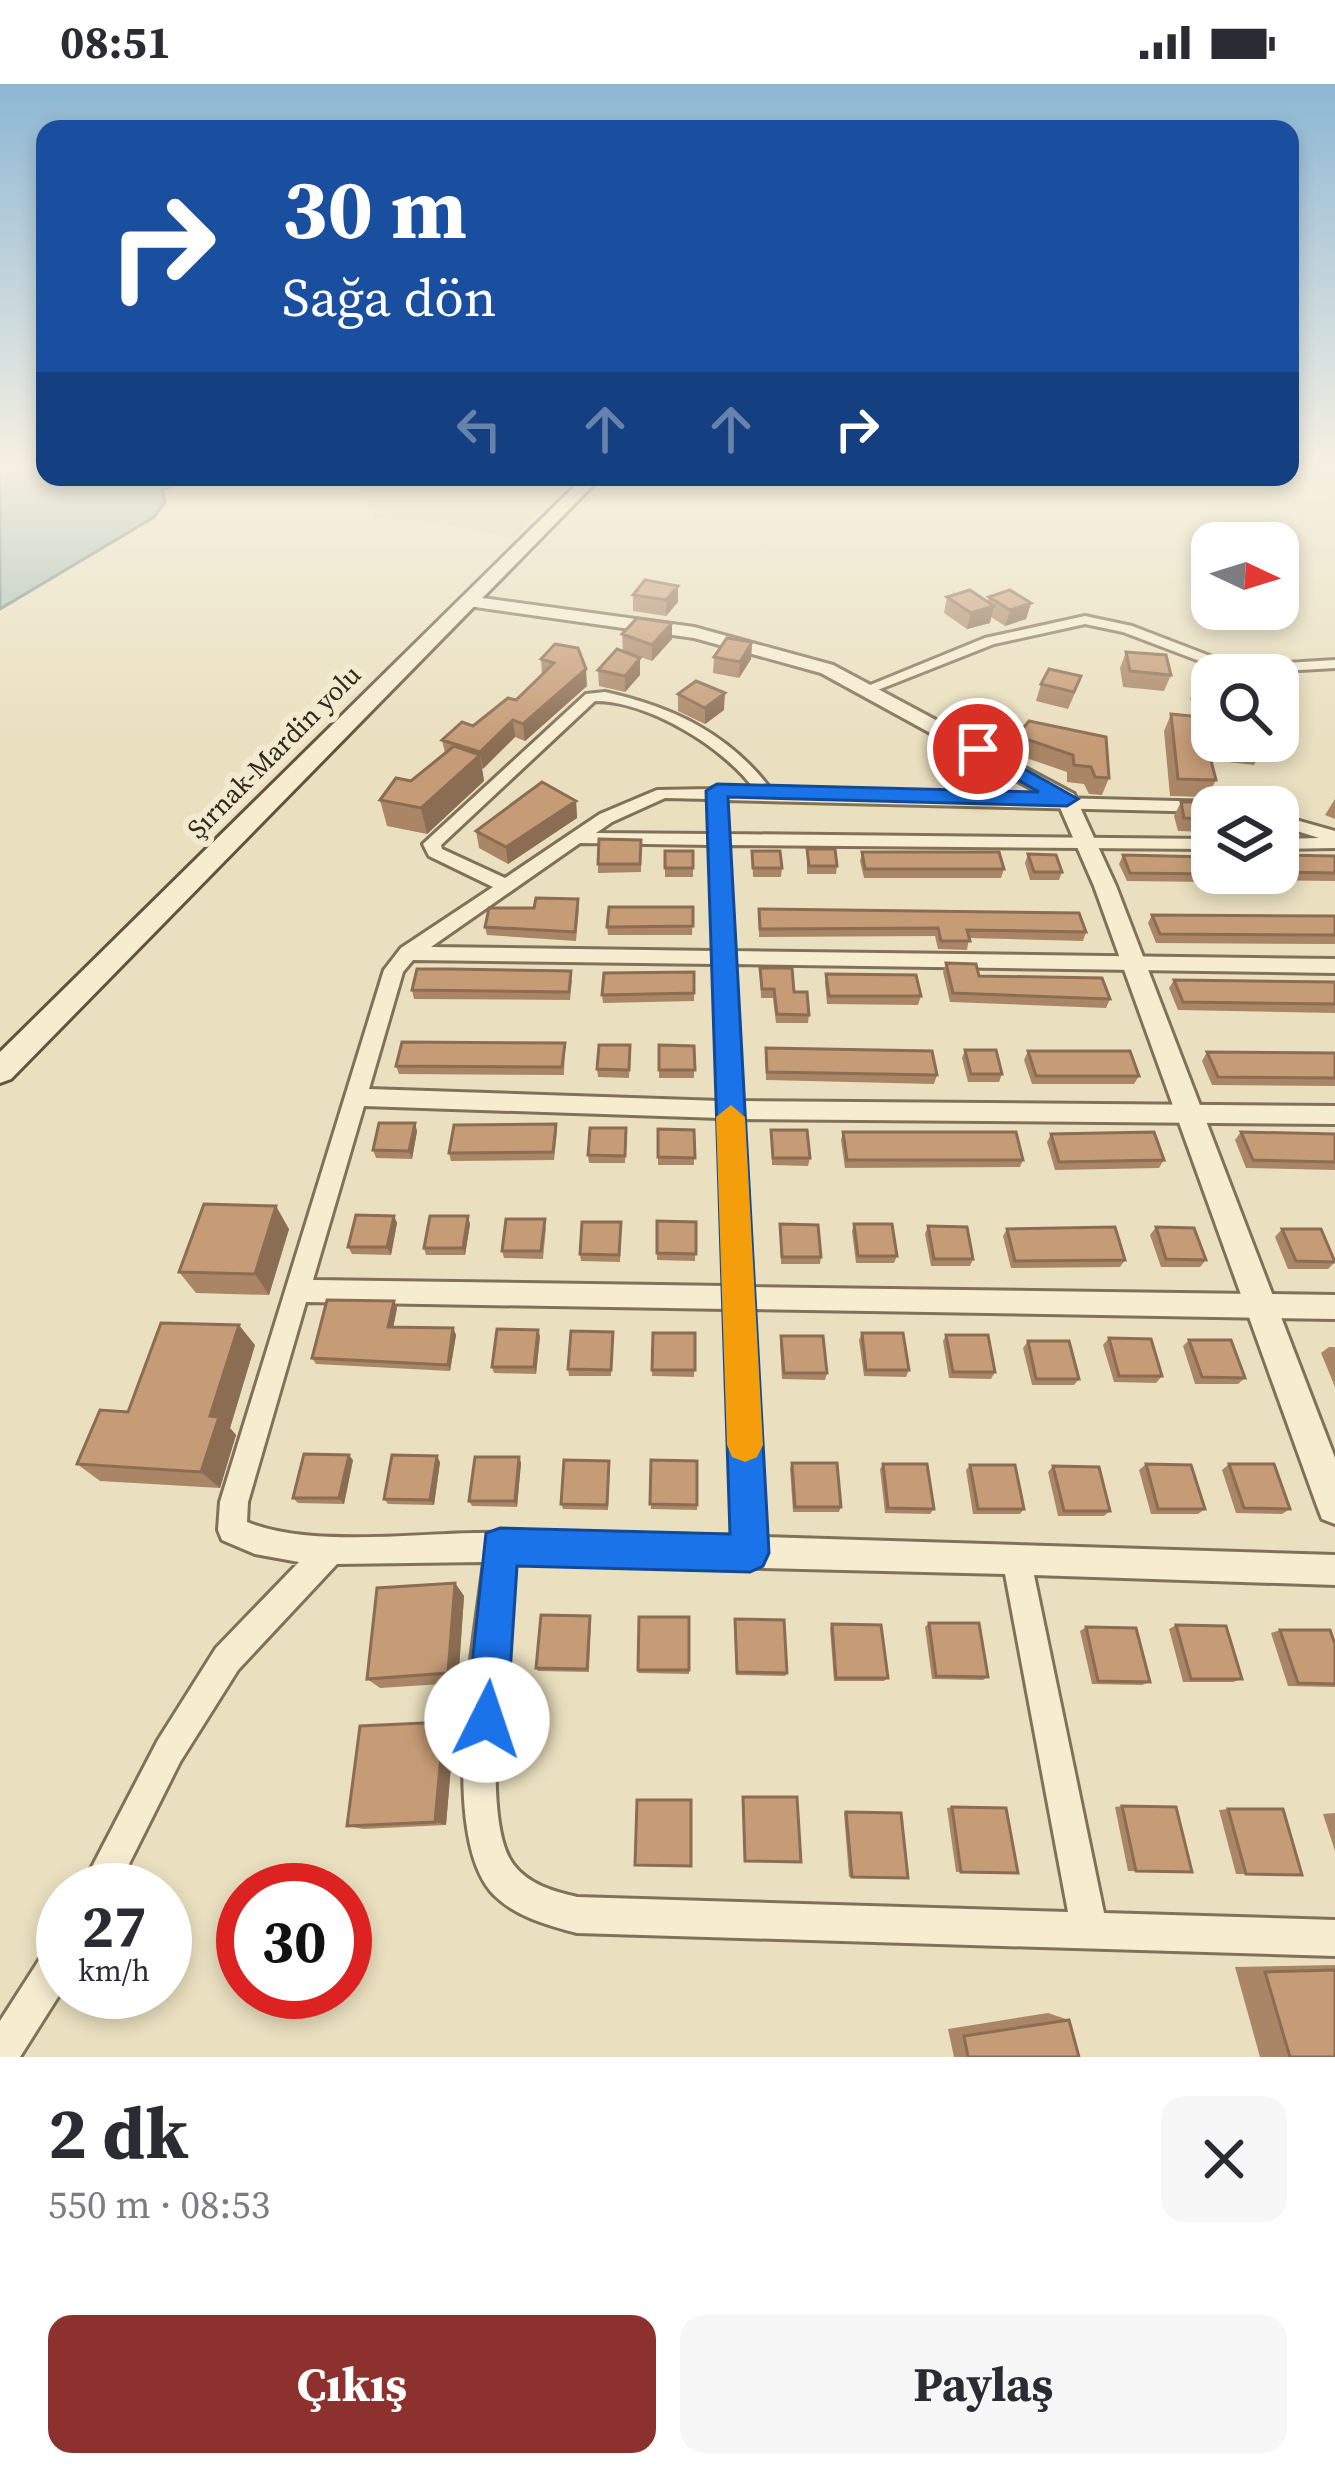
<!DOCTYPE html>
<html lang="tr">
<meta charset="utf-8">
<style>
body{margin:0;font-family:"Source Serif 4",serif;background:#f7f7f7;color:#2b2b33;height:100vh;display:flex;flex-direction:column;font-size:45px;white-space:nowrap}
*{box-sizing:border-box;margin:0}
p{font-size:39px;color:#7c7c81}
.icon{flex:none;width:66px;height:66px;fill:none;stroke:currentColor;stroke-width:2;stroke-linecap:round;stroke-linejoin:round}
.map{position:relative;height:1973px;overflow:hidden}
.sheet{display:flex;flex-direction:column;background:#fff;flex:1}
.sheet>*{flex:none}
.banner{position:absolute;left:36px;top:36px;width:1263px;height:366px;border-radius:24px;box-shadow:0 6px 18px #0003;background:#1a4fa0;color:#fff;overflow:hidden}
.needle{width:78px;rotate:94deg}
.controls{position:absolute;left:1191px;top:438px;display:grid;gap:24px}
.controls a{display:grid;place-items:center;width:108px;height:108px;border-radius:24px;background:#fff;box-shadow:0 6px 18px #0003;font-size:60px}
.speed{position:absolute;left:36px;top:1779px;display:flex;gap:24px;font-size:60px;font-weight:700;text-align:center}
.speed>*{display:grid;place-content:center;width:156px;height:156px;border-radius:50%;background:#fff;box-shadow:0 6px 18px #0003;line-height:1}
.speed small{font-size:30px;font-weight:400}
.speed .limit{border:18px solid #d22;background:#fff;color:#111}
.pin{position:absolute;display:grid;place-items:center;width:102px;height:102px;color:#fff;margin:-51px;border:6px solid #fff;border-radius:50%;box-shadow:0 3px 12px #0007}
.me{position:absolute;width:132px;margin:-66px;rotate:4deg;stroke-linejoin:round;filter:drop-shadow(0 0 9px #0008)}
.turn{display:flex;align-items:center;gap:42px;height:252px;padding:0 48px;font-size:54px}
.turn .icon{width:156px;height:156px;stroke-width:2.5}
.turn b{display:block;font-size:84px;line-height:102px}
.lanes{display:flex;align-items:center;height:114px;padding:0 48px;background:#0003;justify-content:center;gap:60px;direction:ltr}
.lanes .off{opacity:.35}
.round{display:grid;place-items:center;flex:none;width:126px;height:126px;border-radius:24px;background:#f7f7f7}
.overview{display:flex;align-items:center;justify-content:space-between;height:204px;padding:0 48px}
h1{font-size:72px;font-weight:700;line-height:90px}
.button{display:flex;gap:24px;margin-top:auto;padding:24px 48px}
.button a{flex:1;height:138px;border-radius:24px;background:#8c312d;color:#fff;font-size:48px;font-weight:700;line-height:138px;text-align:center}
.button a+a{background:#f7f7f7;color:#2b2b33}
.status{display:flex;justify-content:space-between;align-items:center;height:84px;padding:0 60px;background:#fff;direction:ltr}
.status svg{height:33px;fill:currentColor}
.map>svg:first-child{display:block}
.farmland{fill:#dfdaad}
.water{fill:#a2bcb6;stroke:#6a8983;stroke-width:3}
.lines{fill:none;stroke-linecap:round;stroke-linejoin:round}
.minor-casing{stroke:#817159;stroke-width:6}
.tertiary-casing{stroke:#817159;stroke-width:6}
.secondary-casing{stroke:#63523c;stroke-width:6}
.minor{fill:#f6edd1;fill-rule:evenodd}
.tertiary{fill:#f6edd1;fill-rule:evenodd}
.secondary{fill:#f6edd1;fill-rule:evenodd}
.wall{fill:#aa8666}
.shaded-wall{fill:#8b6d53}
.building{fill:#c69c77;stroke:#8b6d53;stroke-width:3}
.route{fill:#1a73e8;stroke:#114b97;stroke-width:3}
.slow{fill:#f59e0b}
.labels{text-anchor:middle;stroke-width:12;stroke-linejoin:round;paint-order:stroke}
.far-street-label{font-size:27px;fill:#32281c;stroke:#f2eace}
</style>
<div class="status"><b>08:51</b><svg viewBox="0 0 49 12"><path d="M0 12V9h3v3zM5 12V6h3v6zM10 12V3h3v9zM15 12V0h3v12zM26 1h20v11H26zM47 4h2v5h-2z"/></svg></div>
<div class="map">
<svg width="1335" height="1973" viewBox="0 0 1335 1973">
<rect width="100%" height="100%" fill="#eae0bf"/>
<path class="farmland" d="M358 393H577L513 454 441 439 375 434Z"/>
<path class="water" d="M0 383H45V393H192L162 406 165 418 154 433 0 525Z"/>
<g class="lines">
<defs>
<path id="minor" d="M1085 532 1132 542 1236 582 1335 576V584L1234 590 1123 548 1085 540 994 560 870 609 858 606 985 554Z
M605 608C673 623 730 650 772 707L1217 718 1225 723H1212V728L726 716 727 750 1212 755V765L728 761 733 867 1335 875V889L734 880 741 1017 1335 1022V1040L742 1035 751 1203 1335 1211V1235L752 1225 764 1453 1335 1471V1501L1034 1491 1104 1829 1335 1836V1872L577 1849C548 1841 516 1833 494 1811 437 1752 475 1555 484 1478L337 1480 238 1586 180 1678 116 1806H80L158 1656 216 1564 299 1478 255 1470 222 1456 218 1446 220 1418 384 886 401 864 493 803 429 772 423 760 586 610ZM595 617C649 617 725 664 755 706H724L717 702 710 705 657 706 600 730 505 794 442 765 441 761ZM665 714 709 715 710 750 596 749 612 738ZM580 759 711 761 714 867 431 863ZM413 876 715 880 720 1017 369 1005 403 888ZM364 1022 720 1034 726 1202 313 1196ZM306 1218 727 1225 735 1452C649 1450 562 1447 476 1449 410 1450 307 1463 247 1438L248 1418ZM513 1478 1005 1490 1068 1828 577 1813C553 1807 529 1801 513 1780 477 1732 507 1540 513 1478Z
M1278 731 1335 747V764L1278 765V755L1319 754 1278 741Z
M63 1854V1905L20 1973H0V1937L50 1859Z"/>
<path id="tertiary" d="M467 512 694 543 833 581 1074 710 1116 802 1335 1374V1440L1322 1435 1317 1422 1094 802 1058 719 821 589 694 554 461 521 459 517Z"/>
<path id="secondary" d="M584 393H601L11 995 0 999V968Z"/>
</defs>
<use href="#minor" class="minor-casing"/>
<use href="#tertiary" class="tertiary-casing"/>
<use href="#secondary" class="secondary-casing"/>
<use href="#minor" class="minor"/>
<use href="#tertiary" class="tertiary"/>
<use href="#secondary" class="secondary"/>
</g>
<path class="wall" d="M633 511 678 518 666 532 633 527Z
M947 513 987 518 989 513 1031 519 1026 535 1005 542 991 533 990 539 967 545 944 529Z
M622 550 672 555 652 577 623 567Z
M752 558 751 575 739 594 713 589 714 573Z
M555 560 587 602 525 657 515 653 482 685 484 697 427 750 387 742 380 716 411 697 445 669 442 656 473 642 516 616 542 590 541 575Z
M1126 568 1171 591 1164 607 1123 603 1120 584Z
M598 586 640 591 625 608 599 602Z
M1197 598H1212V657L1263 664 1254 681 1210 676 1216 696 1207 713 1170 712 1164 647 1171 630 1201 633 1190 615Z
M1041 600 1075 609 1068 625 1036 617Z
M678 610 724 626 705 640 678 627Z
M1029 637 1109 694 1102 711 1089 710 1084 700 1067 698V688L1012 669 1017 652Z
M1335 715V735L1325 731Z
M576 717 577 734 508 780 479 764 476 747Z
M1181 718 1212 723V748L1178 747 1174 732Z
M641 756V788L598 789V780Z
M807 765 837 782 836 790H807Z
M665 767H693V793H665Z
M752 767 782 784 781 793H753Z
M862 768 1004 785 1001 794H864L860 777Z
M1028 770 1062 788 1059 796H1030L1025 779Z
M1123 771 1219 790 1214 798 1127 797 1119 780Z
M1278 771 1335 772V797L1237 796 1234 789H1278Z
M693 823 692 851H608L607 843Z
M579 824 576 857 487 851 485 843Z
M759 825 1086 848 1083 857 969 854 967 866 938 865 935 852 759 853Z
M1152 831 1335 832V860L1156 859 1148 839Z
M946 879 979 892 1110 915 1106 924 950 918 943 888Z
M760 884 809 931 808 939H776L773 914H761Z
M694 888V917L603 919 602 911Z
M826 890 921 912 918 921 827 920 825 899Z
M572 895 570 916 414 915 412 906Z
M1174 896 1335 898V929L1178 926 1169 904Z
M565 959 564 991 399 990 396 982Z
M630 961 629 994 598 993 597 985Z
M659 961 694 962V994H659Z
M766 964 937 991 934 1000 766 996Z
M965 966 1002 990 999 998H968L962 974Z
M1028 967 1139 992 1134 1000H1032L1024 976Z
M1207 968 1335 969V1002L1212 1001 1202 977Z
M556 1040 557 1048 554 1076 451 1077 449 1069Z
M658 1045 694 1046V1081H658Z
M771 1046 810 1074 808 1082 772 1081Z
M417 1047 412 1075 376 1074 373 1066Z
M843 1048 1023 1076 1020 1083 845 1084 841 1056Z
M1241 1048 1335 1050V1086L1246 1084 1235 1056Z
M1051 1050 1164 1076 1159 1084 1055 1086 1047 1058Z
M626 1052 625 1079H589L588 1071Z
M394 1132 397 1139 391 1171 352 1170 348 1163Z
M657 1137 696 1138 695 1177 657 1176Z
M470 1140 465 1171H426L424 1164Z
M780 1140 821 1173 820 1180H781Z
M854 1140 897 1172 894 1179H856L852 1147Z
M928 1142 973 1175 970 1182H931L925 1150Z
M546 1143 543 1175 504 1174 502 1167Z
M1156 1143 1206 1176 1200 1183H1161L1150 1151Z
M289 1145 269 1211 196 1209 179 1188Z
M1007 1145 1125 1176 1120 1183 1011 1184 1003 1152Z
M1282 1145 1335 1178 1328 1185H1288L1275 1153Z
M621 1146 620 1178 581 1177 580 1170Z
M394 1217 397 1224 393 1243 453 1244 456 1251 450 1287 316 1280 312 1274Z
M613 1248 611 1292H569L568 1285Z
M653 1249H695L694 1293 652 1292Z
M862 1249 909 1286 906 1293 864 1292 859 1256Z
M946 1251 995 1288 991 1295 949 1294 943 1257Z
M540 1252 536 1290 494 1289 492 1283Z
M781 1252 827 1289 825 1296 782 1295 780 1258Z
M1109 1254 1162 1292 1156 1299 1114 1298 1103 1261Z
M1189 1256 1245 1294 1238 1300H1195L1183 1262Z
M1028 1257 1079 1295 1074 1301H1032L1023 1264Z
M255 1261 230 1344 236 1351 220 1404 100 1397 77 1380 128 1328Z
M1329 1263H1335V1303L1321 1269Z
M519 1373 521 1379 517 1423 472 1422 469 1417Z
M353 1376 344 1420 298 1419 293 1414Z
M651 1376 697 1377V1426L651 1425Z
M609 1377 608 1426 563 1425 561 1420Z
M440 1378 434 1421 388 1420 384 1415Z
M792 1379 841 1423 839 1428H793L790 1384Z
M883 1380 934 1425 930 1430 885 1429 880 1385Z
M1146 1380 1205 1425 1198 1430H1151L1139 1386Z
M1229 1380 1290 1425 1282 1430 1236 1429 1222 1386Z
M970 1381 1024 1425 1020 1430H973L966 1386Z
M1053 1382 1110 1427 1104 1432H1058L1048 1388Z
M455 1499 464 1512 458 1599 380 1604 367 1595Z
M639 1533H689V1590L638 1589Z
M735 1535 787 1589 785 1592 736 1591Z
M591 1536 589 1588 538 1587 536 1584Z
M929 1539 988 1593 983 1596 932 1595 925 1543Z
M832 1540 888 1594 884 1597H834L830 1544Z
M1176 1541 1242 1595 1233 1598H1183L1169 1545Z
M1086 1543 1150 1598 1142 1601 1092 1600 1080 1547Z
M1280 1546 1335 1560V1603L1288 1602 1271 1549Z
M454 1646 446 1741 363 1745 347 1742Z
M1122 1722 1192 1788 1128 1787 1115 1723Z
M952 1723 1018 1789 956 1788 947 1724Z
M1228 1725 1302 1791 1236 1790 1219 1726Z
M846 1728 908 1794 849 1793 844 1729Z
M1335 1729V1767L1323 1730Z
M1335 1881V1973H1260L1235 1883Z
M1048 1929 1069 1936 1079 1973H954L948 1945Z"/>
<path class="shaded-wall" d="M678 502V518L666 532V516Z
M1031 519 1026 535 1005 542 1010 526Z
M994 522 990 539 967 545 971 529Z
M672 539V555L652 577V561Z
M752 558 751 575 739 594 740 578Z
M640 574V591L625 608V592Z
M586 585 587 602 525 657 523 640Z
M725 609 724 626 705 640V624Z
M513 636 515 653 483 685 480 668Z
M480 671 484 697 427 750 421 724Z
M576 717 577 734 508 780 506 763Z
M415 1039 417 1047 412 1075 409 1067Z
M276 1122 289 1145 269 1211 255 1190Z
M394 1132 397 1139 391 1171 387 1163Z
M468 1132 470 1140 465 1171 463 1164Z
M394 1217 397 1224 392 1250 388 1243Z
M239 1241 255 1261 230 1344 236 1351 220 1404 201 1388 210 1332Z
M453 1244 456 1251 450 1287 448 1281Z
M538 1246 540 1252 536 1290 534 1283Z
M349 1371 353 1376 344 1420 339 1414Z
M437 1372 440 1378 434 1421 430 1416Z
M519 1373 521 1379 517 1423 515 1417Z
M455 1499 464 1512 458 1599 448 1589Z
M444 1638 454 1646 446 1741 435 1738Z"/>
<path class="building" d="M645 496 678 502 666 516 633 511Z
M970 506 994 522 971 529 947 513Z
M1010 506 1031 519 1010 526 989 513Z
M637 534 672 539 652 561 622 550Z
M727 554 752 558 740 578 714 573Z
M555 560 578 564 586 585 523 640 513 636 480 668 442 656 462 638 473 642 508 614 516 616 554 579 541 575Z
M617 565 640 574 625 592 598 586Z
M1126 568 1166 571 1171 591 1130 587Z
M1049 585 1081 592 1074 608 1041 600Z
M696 597 725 609 705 624 678 610Z
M1197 598H1212V621Z
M1171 630 1212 634V657H1261L1263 664 1206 657 1216 696 1178 695Z
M1029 637 1106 653 1109 694 1095 693 1091 683 1074 681 1073 671 1017 652Z
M454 662 480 671 421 724 380 716 396 694 411 697Z
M542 698 576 717 506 763 476 747Z
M1181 718H1221L1224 723H1212V735L1184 734Z
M599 755 641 756 640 780H598Z
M807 765H835L837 782H809Z
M665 767H693V784H665Z
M752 767H780L782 784H753Z
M862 768H999L1004 785H865Z
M1028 770 1056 771 1062 788H1034Z
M1123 771 1210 773 1212 777V789L1219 790 1130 789Z
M1278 771 1335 772V789L1278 788Z
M536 814 578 815 575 848 485 843 489 824H534Z
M609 823H693V842L607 843Z
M759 825 1079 829 1086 848 967 846 970 857H941L938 844 760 845Z
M1152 831 1335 832V851L1160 850Z
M946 879 976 880 979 892 1102 894 1110 915 953 909Z
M760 884H792L794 908H807L809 931 777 930 774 905H762Z
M417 885H448L571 887 569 908 412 906Z
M694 888V909L602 911 604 889Z
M826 890 916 891 921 912H829Z
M1174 896 1335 898V920L1183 918Z
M402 958 565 959 562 983 396 982Z
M599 961H630L629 986 597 985Z
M659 961 694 962 695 986H659Z
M766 964 932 967 937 991 767 988Z
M965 966H996L1002 990H971Z
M1028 967H1130L1139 992H1036Z
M1207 968 1335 969V994L1218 993Z
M379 1039H415L409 1067 373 1066Z
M556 1040 553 1068 449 1069 454 1041Z
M590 1044H626L625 1072 588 1071Z
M658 1045 694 1046 695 1074 658 1073Z
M771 1046H807L810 1074H773Z
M843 1048H1016L1023 1076H847Z
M1154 1048 1164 1076 1059 1078 1051 1050Z
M1241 1048 1335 1050V1078L1253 1076Z
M204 1120 276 1122 255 1190 179 1188Z
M356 1131 394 1132 387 1163H348Z
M430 1132H468L463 1164H424Z
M506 1135H545L541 1167H502Z
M657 1137 696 1138V1170L657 1169Z
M582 1138H621L619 1171 580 1170Z
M780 1140 818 1141 821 1173H782Z
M854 1140H892L897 1172H858Z
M928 1142 967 1143 973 1175H934Z
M1115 1143 1125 1176 1015 1177 1007 1145Z
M1156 1143 1194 1144 1206 1176 1166 1175Z
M1282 1145H1321L1335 1178 1296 1177Z
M327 1216 394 1217 388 1243 453 1244 448 1281 312 1274Z
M161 1239 239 1241 210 1332 219 1333 201 1388 77 1380 100 1326 128 1328Z
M497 1245 538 1246 534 1283H492Z
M571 1247 613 1248 611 1286 568 1285Z
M653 1249H695V1286H652Z
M862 1249H903L909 1286H866Z
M946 1251H988L995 1288H953Z
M781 1252H823L827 1289H784Z
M1109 1254 1151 1255 1162 1292H1119Z
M1189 1256H1231L1245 1294 1202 1293Z
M1028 1257H1069L1079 1295H1036Z
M304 1370 349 1371 339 1414H293Z
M392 1371 437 1372 430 1416 384 1415Z
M475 1373H519L515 1417H469Z
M564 1376 609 1377 607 1421 561 1420Z
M651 1376 697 1377V1421L650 1420Z
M792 1379H837L841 1423H795Z
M883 1380H927L934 1425 888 1424Z
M1146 1380 1191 1381 1205 1425H1158Z
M1229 1380H1274L1290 1425 1244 1424Z
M970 1381H1015L1024 1425H978Z
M1053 1382 1099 1383 1110 1427H1064Z
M455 1499 448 1589 367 1595 377 1504Z
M541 1531 590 1532 587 1585 536 1584Z
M639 1533H689V1586H638Z
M735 1535 784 1536 787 1589 737 1588Z
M929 1539H979L988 1593 936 1592Z
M832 1540 881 1541 888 1594H836Z
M1176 1541 1226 1542 1242 1595H1191Z
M1086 1543 1136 1544 1150 1598 1098 1597Z
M1280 1546H1330L1335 1560V1600L1298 1599Z
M444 1638 435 1738 347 1742 360 1642Z
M743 1713H797L801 1778 745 1777Z
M637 1716H691V1782L635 1781Z
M1122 1722 1176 1723 1192 1788 1136 1787Z
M952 1723 1006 1724 1018 1789 961 1788Z
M1228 1725H1283L1302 1791 1246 1790Z
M846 1728 901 1729 908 1794 852 1793Z
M1335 1886V1973H1290L1265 1888Z
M1069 1936 1079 1973H968L964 1952Z"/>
<linearGradient id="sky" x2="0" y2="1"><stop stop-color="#8cb7d4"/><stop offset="0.58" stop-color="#f6f1e2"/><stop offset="1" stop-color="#f6f1e2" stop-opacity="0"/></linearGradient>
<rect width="1335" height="659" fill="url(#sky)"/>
<path class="route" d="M978 659 1078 715 1067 722 728 713 769 1469 763 1482 750 1488 517 1482 507 1636 501 1651 487 1657 472 1651 466 1636 486 1449 500 1444 730 1450 706 707 717 700 1039 708 971 669V661Z"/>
<path class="slow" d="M731 1021 745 1033 763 1361 757 1373 745 1378 732 1373 727 1361 716 1033Z"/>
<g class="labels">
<g class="far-street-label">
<text transform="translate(274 668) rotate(-45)" y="9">Şırnak-Mardin yolu</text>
</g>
</g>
</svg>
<div class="controls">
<a><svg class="needle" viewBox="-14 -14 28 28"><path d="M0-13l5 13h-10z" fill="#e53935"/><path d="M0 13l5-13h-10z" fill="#7c7c81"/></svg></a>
<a><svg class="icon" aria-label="search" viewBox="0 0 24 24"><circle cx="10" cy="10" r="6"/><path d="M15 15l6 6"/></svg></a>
<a><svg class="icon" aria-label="layers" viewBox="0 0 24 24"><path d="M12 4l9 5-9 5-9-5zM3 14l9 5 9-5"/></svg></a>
</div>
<div class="speed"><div>27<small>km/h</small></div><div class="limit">30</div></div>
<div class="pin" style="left:978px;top:665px;background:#d93025"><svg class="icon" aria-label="arrive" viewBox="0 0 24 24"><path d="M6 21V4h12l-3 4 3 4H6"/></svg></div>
<svg class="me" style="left:487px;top:1636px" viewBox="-20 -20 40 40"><circle r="19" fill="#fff"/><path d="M0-13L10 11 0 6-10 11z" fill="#1a73e8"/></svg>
<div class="banner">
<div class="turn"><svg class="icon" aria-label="right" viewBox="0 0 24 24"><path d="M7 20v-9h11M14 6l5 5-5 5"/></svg><div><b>30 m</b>Sağa dön</div></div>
<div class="lanes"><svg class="icon off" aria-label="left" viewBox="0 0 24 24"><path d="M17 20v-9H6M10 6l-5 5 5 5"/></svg><svg class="icon off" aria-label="ahead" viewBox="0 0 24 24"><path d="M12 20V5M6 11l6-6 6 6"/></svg><svg class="icon off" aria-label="ahead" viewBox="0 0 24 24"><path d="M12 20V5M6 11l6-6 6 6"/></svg><svg class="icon" aria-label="right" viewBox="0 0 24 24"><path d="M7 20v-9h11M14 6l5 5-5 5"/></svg></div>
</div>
</div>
<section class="sheet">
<div class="overview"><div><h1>2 dk</h1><p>550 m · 08:53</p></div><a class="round"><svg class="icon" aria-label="close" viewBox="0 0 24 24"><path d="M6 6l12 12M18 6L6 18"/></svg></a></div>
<div class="button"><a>Çıkış</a><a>Paylaş</a></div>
</section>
